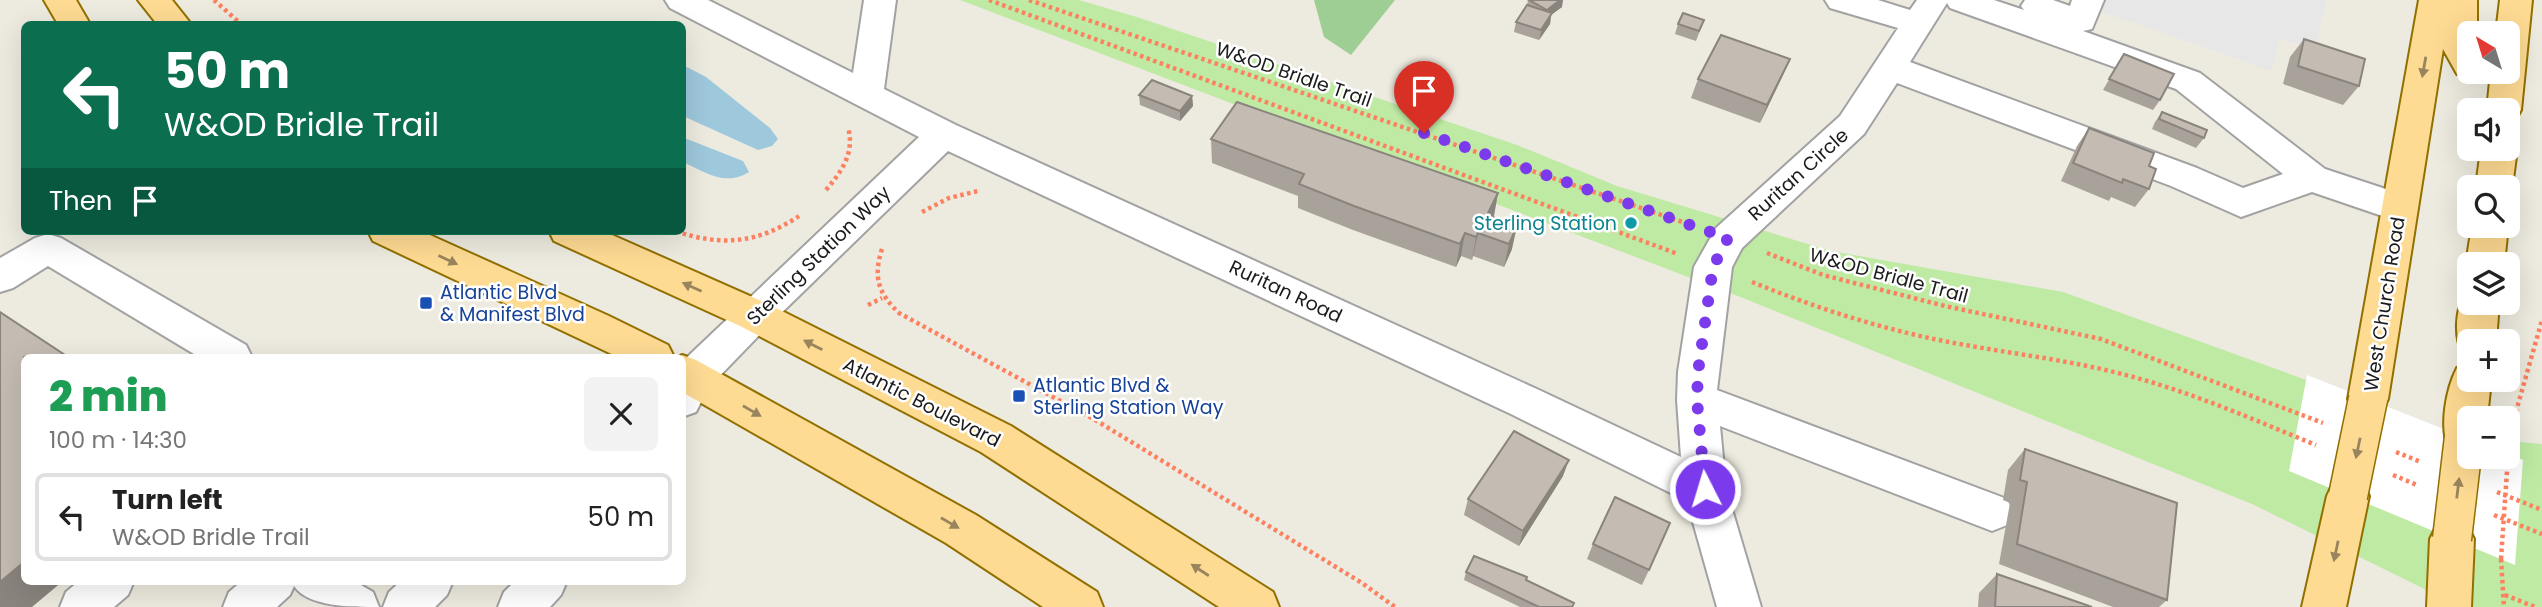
<!DOCTYPE html>
<meta charset="utf-8">
<style>
body{margin:0;font-family:Poppins,sans-serif;background:#f2f2f2;color:#222;height:100vh;display:flex;flex-direction:column;font-size:26px;white-space:nowrap}
*{box-sizing:border-box;margin:0}
p{font-size:23px;color:#767676}
.icon{flex:none;width:38px;height:38px;fill:none;stroke:currentColor;stroke-width:2;stroke-linecap:round;stroke-linejoin:round}
.map{position:relative;flex:1;overflow:hidden}
.details{position:absolute;left:21px;top:354px;width:665px;height:231px;display:flex;flex-direction:column;background:#fff;border-radius:10px;box-shadow:0 7px 28px #0002}
.details>*{flex:none}
.guide{position:absolute;left:21px;top:21px;width:665px;height:214px;border-radius:10px;box-shadow:0 7px 28px #0002;background:#0b6e4f;color:#fff;overflow:hidden}
.needle{width:46px;rotate:322deg}
.controls{position:absolute;left:2457px;top:21px;display:grid;gap:14px}
.controls a{display:grid;place-items:center;width:63px;height:63px;border-radius:10px;background:#fff;box-shadow:0 7px 28px #0002;font-size:35px}
.pin{position:absolute;display:grid;place-items:center;width:60px;height:60px;color:#fff;margin:-72px -30px;border-radius:50% 50% 50% 0;rotate:-45deg;box-shadow:0 0 7px #0007}
.pin .icon{rotate:45deg}
.me{position:absolute;width:77px;margin:-38px;rotate:355deg;stroke-linejoin:round;filter:drop-shadow(0 0 5px #0008)}
.turn{display:flex;align-items:center;gap:24px;height:147px;padding:0 28px;font-size:32px}
.turn .icon{width:91px;height:91px;stroke-width:2.5}
.turn b{display:block;font-size:49px;line-height:60px}
.then{display:flex;align-items:center;height:66px;padding:0 28px;background:#0003;gap:14px;font-size:26px}
.round{display:grid;place-items:center;flex:none;width:74px;height:74px;border-radius:10px;background:#f2f2f2}
.overview{display:flex;align-items:center;justify-content:space-between;height:119px;padding:0 28px}
h1{font-size:42px;font-weight:800;line-height:52px;color:#1e9e55}
ul{padding:0;list-style:none}
li{display:flex;align-items:center;gap:21px;height:88px;margin:0 14px 10px;padding:0 14px;border:4px solid #e0e0e0;border-radius:10px}
li div{flex:1}
li b{display:block;font-size:26px}
li em{font-style:normal}
.map>svg:first-child{display:block}
.grass{fill:#beeaa3}
.forest{fill:#9ece93}
.parking{fill:#e7e7e7}
.water{fill:#9ec8dc}
.pier{fill:#fff}
.lines{fill:none;stroke-linecap:round;stroke-linejoin:round}
.minor-casing{stroke:#a2a2a2;stroke-width:4}
.major-casing{stroke:#917000;stroke-width:4}
.path{stroke:#fd8160;stroke-width:4.5;stroke-dasharray:3.5 3.5;stroke-linecap:butt}
.minor{fill:#fff;fill-rule:evenodd}
.major{fill:#fedb93;fill-rule:evenodd}
.major-bridge-casing{stroke:#917000;stroke-width:41;stroke-linecap:butt}
.path-bridge{stroke:#fd8160;stroke-width:4.5;stroke-dasharray:3.5 3.5;stroke-linecap:butt}
.major-bridge{stroke:#fedb93;stroke-width:38}
.wall{fill:#a9a29a}
.shaded-wall{fill:#89847d}
.building{fill:#c4bcb3;stroke:#89847d;stroke-width:2}
.oneway{fill:#98855d}
.route{stroke:#7c3aed;stroke-width:12;stroke-dasharray:0 21.6}
.culture-dot{fill:#0f9aa8;stroke:#fff;stroke-width:2.5}
.transit-dot{fill:#1a4fb4;stroke:#fff;stroke-width:2.5}
.labels{text-anchor:middle;stroke-width:5;stroke-linejoin:round;paint-order:stroke}
.street-label{font-size:19px;fill:#1b1b1b;stroke:#fff}
.culture-label{font-size:19px;fill:#0d838f;stroke:#fff;text-anchor:end}
.transit-label{font-size:19px;fill:#164399;stroke:#fff;text-anchor:start}
</style>
<div class="map">
<svg width="2542" height="607" viewBox="0 0 2542 607">
<rect width="100%" height="100%" fill="#edeadf"/>
<path class="grass" d="M960 0H1079L1140 18 1517 145 1617 186 1831 251 2063 292 2464 437 2469 457H2508V441L2542 444V607H2461L2252 504 1733 294Z"/>
<path class="forest" d="M1314 0H1395L1351 55 1324 37Z"/>
<path class="parking" d="M2068 0H2326L2316 49 2279 39 2272 71Z"/>
<path class="water" d="M683 65 706 77 770 128 778 139 772 146 758 150 683 116Z
M682 137 743 161 749 172C725 187 705 172 683 162Z"/>
<path class="pier" d="M2307 375 2469 439V457H2508V454L2523 460 2515 565 2289 471Z"/>
<g class="lines">
<defs>
<path id="minor" d="M665 0H708L853 73 864 0H896L884 89 956 125 1539 390 1681 457 1677 400 1678 372 1694 267 1716 228 1840 116 1898 28 1830 8 1825 0H1878L1910 10 1917 0H1994L2024 10 2021 6 2025 0H2053L2070 6 2072 0H2104L2092 29 2083 31 2200 73 2325 169 2413 198 2418 208 2413 218 2400 222 2312 192 2241 217 2171 186 1897 83 1864 134 1742 248 1732 267 1717 390 2007 499 2013 512 2007 525 1992 531 1720 426 1726 489 1761 607H1717L1687 501 1511 414 948 151 768 326 708 388 696 412 682 417V362L919 137 670 8ZM1947 3 1950 8 2176 89 2283 174 2243 188 2197 168 1910 62Z
M48 234 61 238 246 345 252 357H199L48 266 13 288 0 292V258L35 238Z
M79 581H134L128 595 114 607H60L66 592Z
M242 581H354L373 592 379 607C351 607 308 607 294 586L290 595 277 607H223L229 592Z
M401 581H453L447 595 435 607H383L389 592Z
M515 581H567L561 595 550 607H498L504 592Z"/>
<path id="major" d="M44 0H76L90 24H58Z
M138 0H172L191 24H157Z
M2419 0H2477V33H2469V72H2482L2469 78 2457 74 2443 49 2388 399 2382 411 2368 416 2354 411 2348 399Z
M2500 0H2532L2521 110 2516 119 2508 121V110H2487L2491 72H2508V33H2496Z
M2508 139 2517 149 2512 187 2508 195V187H2476L2481 149H2508Z
M2508 225V226L2504 264H2469V270L2466 264 2472 226Z
M368 231H421L609 316 668 345 674 357H618L373 241Z
M549 231H603L768 304 1011 426 1273 592 1279 607H1219L981 452 740 326 554 241Z
M2469 291V303H2499L2496 341H2469V355L2462 352C2454 336 2455 303 2469 291Z
M682 355 696 360 976 515 1097 592 1103 607H1043L946 543 682 392V357H678Z
M2469 364V380H2491L2487 418H2469V453L2464 455 2449 449C2439 428 2446 389 2457 368Z
M2348 477 2363 483 2369 496 2346 607H2302L2327 496 2333 483Z
M2452 519 2467 525 2474 539 2471 607H2427L2430 539 2437 525Z"/>
</defs>
<use href="#minor" class="minor-casing"/>
<use href="#major" class="major-casing"/>
<path class="path" d="M214 0 241 24
M989 0 1678 254
M1029 0 1694 226
M826 190C842 171 855 153 848 127
M922 212 949 198 978 191
M676 231C721 247 759 243 799 216
M882 249C873 277 878 293 899 313L1097 421 1362 583 1395 607
M1767 253 1823 275 1945 306 2101 339 2323 423
M1752 282C1811 306 1872 326 1934 339 1996 352 2060 358 2122 374 2189 391 2252 419 2316 445
M868 305 882 298
M2396 452 2421 462
M2508 454 2517 408 2542 320
M2393 475 2417 485
M2497 492 2542 510
M2494 515 2542 534
M2501 559 2504 607
M2505 595 2535 607"/>
<use href="#minor" class="minor"/>
<use href="#major" class="major"/>
<defs>
<path id="major-bridge" d="M2348 496 2368 399
M2452 539 2464 437"/>
</defs>
<use href="#major-bridge" class="major-bridge-casing"/>
<path class="path-bridge" d="M2501 559 2508 457"/>
<use href="#major-bridge" class="major-bridge"/>
</g>
<path class="wall" d="M1528 0 1562 7 1551 15 1550 24 1539 40 1514 32 1516 22 1527 5Z
M1704 20 1696 41 1675 34 1678 24Z
M2304 39 2359 86 2343 105 2283 84 2290 57Z
M2124 54 2160 100 2153 110 2103 90Z
M1782 77 1760 123 1691 98 1698 79Z
M1139 95 1192 96 1193 106 1180 121 1140 105Z
M2162 112 2204 138 2196 148 2152 129 2155 122Z
M2089 128 2149 166V189L2135 207 2111 197 2109 201 2061 181 2077 146Z
M1211 139 1498 193 1493 218 1512 249 1504 267 1473 256 1472 260 1461 256 1456 267 1353 230 1298 208V196L1212 163Z
M2025 449 2167 600 2159 607H2113L1999 564 2010 503 2003 500 2008 470Z
M1563 476 1519 546 1464 515 1468 499Z
M1593 544 1649 570 1642 585 1587 559Z
M1466 572 1526 580 1573 607H1520L1464 580Z
M1997 574 2092 607H1978L1979 593Z"/>
<path class="shaded-wall" d="M1560 0H1563L1562 7 1551 15 1550 24 1539 40 1547 10Z
M1790 59 1782 77 1760 123 1767 105Z
M1192 96 1193 106 1180 121V111Z
M1498 193 1494 216 1484 235 1487 215Z
M1517 226 1512 249 1504 267 1509 244Z
M1465 233 1461 256 1456 267 1460 244Z
M1478 233 1473 256 1472 260 1476 237Z
M1569 460 1563 476 1519 546 1523 531Z
M24 562V581H63L32 607H0V582Z"/>
<path class="building" d="M1529 0H1560L1547 10Z
M1527 5 1552 13 1541 30 1516 22Z
M1683 13 1704 20 1699 31 1678 24Z
M1721 35 1790 59 1767 105 1698 79Z
M2304 39 2365 59 2359 86 2298 66Z
M2124 54 2174 74 2160 100 2109 79Z
M1152 80 1192 96 1180 111 1139 95Z
M1237 102 1498 193 1487 215 1517 226 1509 244 1478 233 1476 237 1465 233 1460 244 1354 206 1299 184 1304 174 1211 139Z
M2162 112 2207 130 2204 138 2159 119Z
M2089 128 2154 153 2149 166 2156 169 2149 189 2123 179 2122 183 2073 163Z
M0 312 68 357H24V562L0 582Z
M1514 431 1569 460 1523 531 1468 499Z
M2025 449 2177 503 2167 600 2017 544 2027 482 2020 480Z
M1615 497 1670 523 1649 570 1593 544Z
M1474 556 1527 577 1526 580 1574 603 1572 607H1539L1466 572Z
M1997 574 2092 607H1995Z"/>
<defs><path id="oneway-solid" d="M-6-.8H1V-3.2L6.5 0L1 3.2V.8H-6Z" transform="scale(1.75)"/></defs>
<g class="oneway">
<use href="#oneway-solid" transform="translate(2424 67) rotate(100)"/>
<use href="#oneway-solid" transform="translate(448 260) rotate(25)"/>
<use href="#oneway-solid" transform="translate(692 287) rotate(-156)"/>
<use href="#oneway-solid" transform="translate(813 345) rotate(-153)"/>
<use href="#oneway-solid" transform="translate(752 411) rotate(30)"/>
<use href="#oneway-solid" transform="translate(2358 448) rotate(102)"/>
<use href="#oneway-solid" transform="translate(2458 488) rotate(-83)"/>
<use href="#oneway-solid" transform="translate(950 523) rotate(30)"/>
<use href="#oneway-solid" transform="translate(2336 551) rotate(102)"/>
<use href="#oneway-solid" transform="translate(1200 570) rotate(-147)"/>
</g>
<g class="lines">
<path class="route" d="M1424 133 1728 238 1713 267 1698 372 1697 400 1705 489"/>
</g>
<circle class="culture-dot" cx="1631" cy="223" r="7"/>
<g class="transit-dot">
<rect x="419" y="296" width="14" height="14" rx="3.5"/>
<rect x="1012" y="389" width="14" height="14" rx="3.5"/>
</g>
<g class="labels">
<g class="street-label">
<text transform="translate(1294 74) rotate(19)" y="7">W&amp;OD Bridle Trail</text>
<text transform="translate(1798 174) rotate(-42)" y="7">Ruritan Circle</text>
<text transform="translate(818 255) rotate(-44)" y="7">Sterling Station Way</text>
<text transform="translate(1889 275) rotate(15)" y="7">W&amp;OD Bridle Trail</text>
<text transform="translate(1286 291) rotate(25)" y="7">Ruritan Road</text>
<text transform="translate(2384 304) rotate(-81)" y="7">West Church Road</text>
<text transform="translate(922 402) rotate(27)" y="7">Atlantic Boulevard</text>
</g>
<g class="culture-label">
<text x="1617" y="230">Sterling Station</text>
</g>
<g class="transit-label">
<text x="440" y="299">Atlantic Blvd<tspan x="440" dy="22">&amp; Manifest Blvd</tspan></text>
<text x="1033" y="392">Atlantic Blvd &amp;<tspan x="1033" dy="22">Sterling Station Way</tspan></text>
</g>
</g>
</svg>
<div class="controls">
<a><svg class="needle" viewBox="-14 -14 28 28"><path d="M0-13l5 13h-10z" fill="#e53935"/><path d="M0 13l5-13h-10z" fill="#767676"/></svg></a>
<a><svg class="icon" aria-label="sound" viewBox="0 0 24 24"><path d="M4 9h4l5-4v14l-5-4H4zM17 9q2 3 0 6"/></svg></a>
<a><svg class="icon" aria-label="search" viewBox="0 0 24 24"><circle cx="10" cy="10" r="6"/><path d="M15 15l6 6"/></svg></a>
<a><svg class="icon" aria-label="layers" viewBox="0 0 24 24"><path d="M12 4l9 5-9 5-9-5zM3 14l9 5 9-5"/></svg></a>
<a>+</a>
<a>−</a>
</div>
<div class="pin" style="left:1424px;top:133px;background:#d93025"><svg class="icon" aria-label="arrive" viewBox="0 0 24 24"><path d="M6 21V4h12l-3 4 3 4H6"/></svg></div>
<svg class="me" style="left:1705px;top:489px" viewBox="-20 -20 40 40"><circle r="17" fill="#7c3aed" stroke="#fff" stroke-width="3"/><path d="M0-11L8 9 0 5-8 9z" fill="#fff"/></svg>
<div class="guide">
<div class="turn"><svg class="icon" aria-label="left" viewBox="0 0 24 24"><path d="M17 20v-9H6M10 6l-5 5 5 5"/></svg><div><b>50 m</b>W&amp;OD Bridle Trail</div></div>
<div class="then">Then<svg class="icon" aria-label="arrive" viewBox="0 0 24 24"><path d="M6 21V4h12l-3 4 3 4H6"/></svg></div>
</div>
<section class="details">
<div class="overview"><div><h1>2 min</h1><p>100 m · 14:30</p></div><a class="round"><svg class="icon" aria-label="close" viewBox="0 0 24 24"><path d="M6 6l12 12M18 6L6 18"/></svg></a></div>
<ul>
<li><svg class="icon" aria-label="left" viewBox="0 0 24 24"><path d="M17 20v-9H6M10 6l-5 5 5 5"/></svg><div><b>Turn left</b><p>W&amp;OD Bridle Trail</p></div><em>50 m</em></li>
</ul>
</section>
</div>
